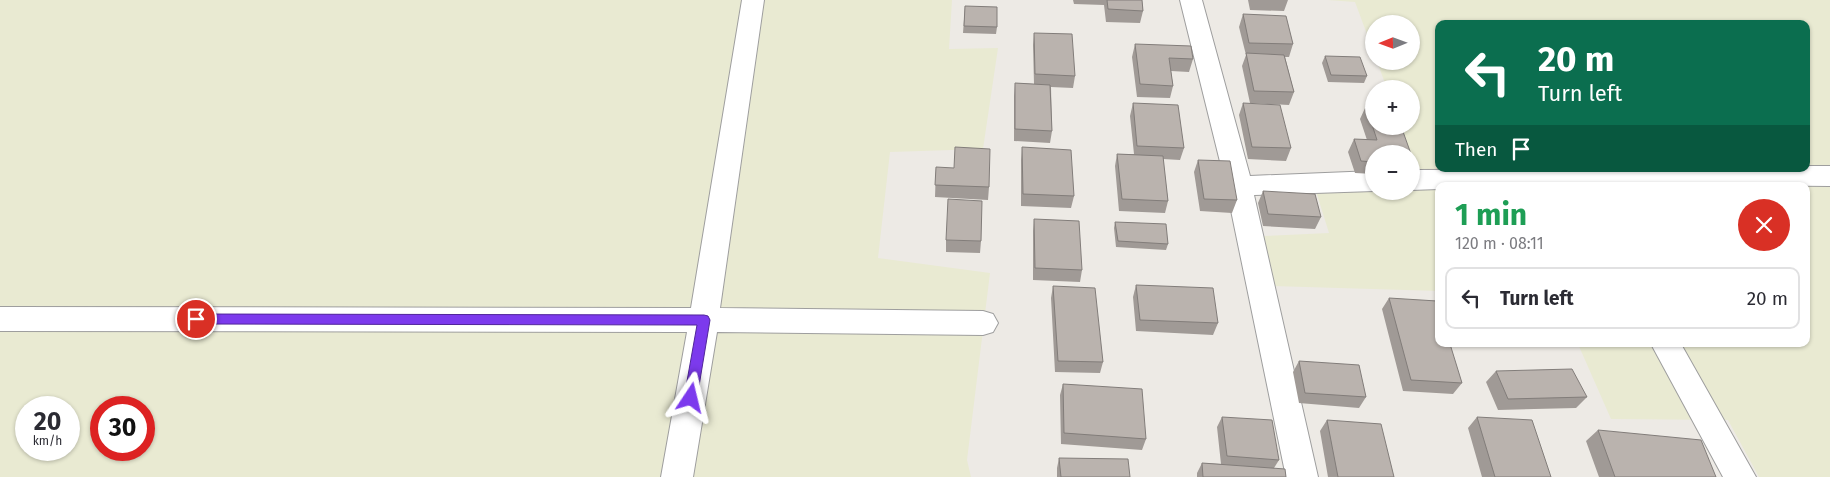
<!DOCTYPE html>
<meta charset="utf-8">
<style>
body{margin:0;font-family:"Fira Sans",sans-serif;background:#f7f7f7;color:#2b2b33;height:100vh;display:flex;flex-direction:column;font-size:19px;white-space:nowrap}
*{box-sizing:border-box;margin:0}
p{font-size:16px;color:#7c7c81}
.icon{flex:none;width:28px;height:28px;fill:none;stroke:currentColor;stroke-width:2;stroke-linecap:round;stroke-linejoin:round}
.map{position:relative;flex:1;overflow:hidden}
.drawer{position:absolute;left:1435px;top:182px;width:375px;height:165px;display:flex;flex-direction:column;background:#fff;border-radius:10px;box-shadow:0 1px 4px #0004}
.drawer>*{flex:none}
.hud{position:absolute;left:1435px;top:20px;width:375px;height:152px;border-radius:10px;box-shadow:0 1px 4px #0004;background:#0b6e4f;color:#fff;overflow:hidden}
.needle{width:32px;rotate:269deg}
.buttons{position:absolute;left:1365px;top:15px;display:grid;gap:10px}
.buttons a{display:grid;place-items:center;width:55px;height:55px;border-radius:50%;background:#fff;box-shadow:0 1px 4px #0004;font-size:25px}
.speed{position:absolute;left:15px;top:396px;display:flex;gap:10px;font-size:25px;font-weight:700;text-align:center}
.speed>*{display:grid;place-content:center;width:65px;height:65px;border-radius:50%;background:#fff;box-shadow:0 1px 4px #0004;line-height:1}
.speed small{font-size:12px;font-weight:400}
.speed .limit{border:8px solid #d22;background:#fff;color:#111}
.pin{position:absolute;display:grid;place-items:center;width:42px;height:42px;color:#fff;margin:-21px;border:2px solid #fff;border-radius:50%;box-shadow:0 1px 5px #0007}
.me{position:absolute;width:55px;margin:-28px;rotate:10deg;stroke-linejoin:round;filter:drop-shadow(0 0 4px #0008)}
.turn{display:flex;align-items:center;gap:18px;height:105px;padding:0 20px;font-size:22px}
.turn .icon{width:65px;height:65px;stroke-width:2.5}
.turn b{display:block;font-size:35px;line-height:42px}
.then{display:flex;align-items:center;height:48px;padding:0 20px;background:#0003;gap:10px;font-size:19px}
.round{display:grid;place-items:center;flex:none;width:52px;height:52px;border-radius:26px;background:#f7f7f7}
.summary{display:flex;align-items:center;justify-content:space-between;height:85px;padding:0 20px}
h1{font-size:30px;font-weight:700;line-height:38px;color:#1e9e55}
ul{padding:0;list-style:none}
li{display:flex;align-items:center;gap:15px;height:62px;margin:0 10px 8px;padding:0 10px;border:2px solid #e1e1e2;border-radius:10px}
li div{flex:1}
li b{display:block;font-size:19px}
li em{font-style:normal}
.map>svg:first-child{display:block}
.farmland{fill:#e9ead2;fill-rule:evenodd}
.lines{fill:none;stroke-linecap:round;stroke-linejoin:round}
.minor-casing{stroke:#9e9e9e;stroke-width:2}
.minor{fill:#fff;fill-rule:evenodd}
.wall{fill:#a09a96}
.building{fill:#bab3ae;stroke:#827d7a}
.route{fill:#7c3aed;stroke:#51269a}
</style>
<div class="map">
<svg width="1830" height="477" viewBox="0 0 1830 477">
<rect width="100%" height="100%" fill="#edeae5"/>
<path class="farmland" d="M0 0H952L949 49 998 48 983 149 890 152 878 258 990 273 967 460 971 477H0ZM26 408H69V450H26ZM101 408H144V450H101Z
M1328 0H1830V477H1759L1728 420 1611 419 1578 344H1806V186H1439V291L1272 286 1264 236 1329 233 1315 188H1374V191H1411V187H1423L1401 126H1411V89H1387L1377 61H1411V24H1374V53L1355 2ZM1439 24H1806V169H1439Z"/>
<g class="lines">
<defs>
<path id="minor" d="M742 0H764L720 308 983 311 993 314 998 323 993 332 983 335 717 332 693 477H661L687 332 0 331V307L691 308Z
M1180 0H1202L1250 176 1374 171V191L1254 195 1318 477H1286L1226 186Z
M1806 166H1830V186L1572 184 1439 186V189L1411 190V170L1806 169Z
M1651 344H1681L1756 477H1723Z"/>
</defs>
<use href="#minor" class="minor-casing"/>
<use href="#minor" class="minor"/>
</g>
<path class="wall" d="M1073 0H1142L1143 11 1140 23 1106 22 1104 5 1074 4Z
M1248 0H1288L1284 11 1250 10Z
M965 6 997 27 996 34 963 33Z
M1243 14 1293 44 1289 57H1285L1294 92 1289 105 1250 103 1242 66 1246 55 1239 27Z
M1034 33 1075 76 1073 88 1051 87 1052 131 1050 143 1014 141V96L1015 83 1034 84 1033 45Z
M1135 44 1193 59 1189 72 1171 71 1173 86 1170 98 1137 97 1132 57Z
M1325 56 1367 76 1364 83 1328 82 1322 63Z
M1133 103 1184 148 1180 160 1163 159 1168 201 1165 213 1119 211 1115 166 1117 154H1134L1130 116Z
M1243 103 1291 148 1286 161 1248 159 1239 115Z
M1366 106 1411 154H1374V174L1355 173 1348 152 1354 139 1367 140 1360 119Z
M1022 147 1074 196 1071 208 1021 206V160Z
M1198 160 1237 200 1232 213 1200 211 1194 172Z
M936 167 989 187 988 200 935 197Z
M1263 191 1321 217 1315 229 1263 226 1258 203Z
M1034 219 1082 270 1080 282 1033 280V231Z
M1115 222 1168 244 1166 250 1116 247 1114 228Z
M946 240 981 241 980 253 946 252Z
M1136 285 1218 323 1213 335 1136 331 1133 297Z
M1053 286 1103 362 1100 373 1055 372 1051 298Z
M1389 298 1462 383 1453 394 1403 391 1382 309Z
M1299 361 1366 397 1359 408 1299 403 1293 372Z
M1496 371 1587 397 1576 408 1498 410 1486 382Z
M1063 384 1146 439 1142 450 1061 444 1060 395Z
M1222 417 1279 460 1274 468 1286 477H1197V473L1202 463 1221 464 1217 427Z
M1477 417 1551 477H1482L1468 428Z
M1327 420 1394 477H1328L1320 431Z
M1598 430 1716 477H1599L1586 441Z
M1059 458 1130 477H1057V468Z"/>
<path class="building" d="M1107 0H1142L1143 11 1108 9Z
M965 6 997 7V27L964 26Z
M1243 14 1286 16 1293 44 1249 43Z
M1034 33 1072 34 1075 76 1035 74Z
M1135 44 1191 46 1193 59 1169 58 1173 86 1140 84Z
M1246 53 1284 55 1294 92 1254 91Z
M1325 56 1360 57 1367 76 1331 75Z
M1015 83 1050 85 1052 131 1015 129Z
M1133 103 1178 105 1184 148 1137 146Z
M1243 103 1280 105 1291 148 1252 147Z
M1366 106H1374V126H1401L1411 154H1374V162L1361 161 1354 139 1377 140Z
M955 147 990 149 989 187 935 185 936 167 954 168Z
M1022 147 1071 150 1074 196 1023 194Z
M1117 154 1163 156 1168 201 1122 199Z
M1411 156 1414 163H1411Z
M1198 160 1230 161 1237 200 1204 199Z
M1263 191 1315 194 1321 217 1268 214Z
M948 199 982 201 981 241 946 240Z
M1034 219 1079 221 1082 270 1035 268Z
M1115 222 1166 224 1168 244 1118 241Z
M1136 285 1213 288 1218 323 1140 320Z
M1053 286 1095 288 1103 362 1058 361Z
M1389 298 1437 301 1439 307V344H1450L1462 383 1411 380Z
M1299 361 1359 365 1366 397 1305 393Z
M1572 369 1587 397 1508 399 1496 371Z
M1063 384 1142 389 1146 439 1064 433Z
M1222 417 1272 420 1279 460 1227 456Z
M1477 417 1532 420 1551 477H1495Z
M1327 420 1381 424 1394 477H1338Z
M1598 430 1701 440 1716 477H1615Z
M1059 458 1128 459 1130 477H1061Z
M1202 463 1285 469 1286 477H1203Z"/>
<path class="route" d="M196 314 704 315 708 316 710 320 697 398 695 402 691 404 686 402 684 398 697 325 196 324 191 323 190 319 191 316Z"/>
</svg>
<div class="buttons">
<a><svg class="needle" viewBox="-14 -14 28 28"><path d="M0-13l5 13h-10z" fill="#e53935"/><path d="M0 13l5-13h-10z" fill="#7c7c81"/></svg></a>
<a>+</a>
<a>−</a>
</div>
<div class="speed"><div>20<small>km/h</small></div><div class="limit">30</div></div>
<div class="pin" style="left:196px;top:319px;background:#d93025"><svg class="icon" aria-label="arrive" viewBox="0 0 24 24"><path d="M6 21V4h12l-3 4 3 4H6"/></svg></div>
<svg class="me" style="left:691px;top:398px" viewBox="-20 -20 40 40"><path d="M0-17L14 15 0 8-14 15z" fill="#7c3aed" stroke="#fff" stroke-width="4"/></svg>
<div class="hud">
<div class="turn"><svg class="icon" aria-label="left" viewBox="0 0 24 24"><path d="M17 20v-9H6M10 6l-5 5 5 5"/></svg><div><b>20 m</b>Turn left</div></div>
<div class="then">Then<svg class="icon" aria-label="arrive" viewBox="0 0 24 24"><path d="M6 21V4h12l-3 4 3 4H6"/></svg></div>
</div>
<section class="drawer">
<div class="summary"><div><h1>1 min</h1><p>120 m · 08:11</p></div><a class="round" style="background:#d93025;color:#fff"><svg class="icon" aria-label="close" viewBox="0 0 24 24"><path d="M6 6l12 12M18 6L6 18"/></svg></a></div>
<ul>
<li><svg class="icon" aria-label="left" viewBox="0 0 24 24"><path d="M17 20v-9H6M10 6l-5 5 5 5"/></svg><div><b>Turn left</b></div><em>20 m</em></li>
</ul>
</section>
</div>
